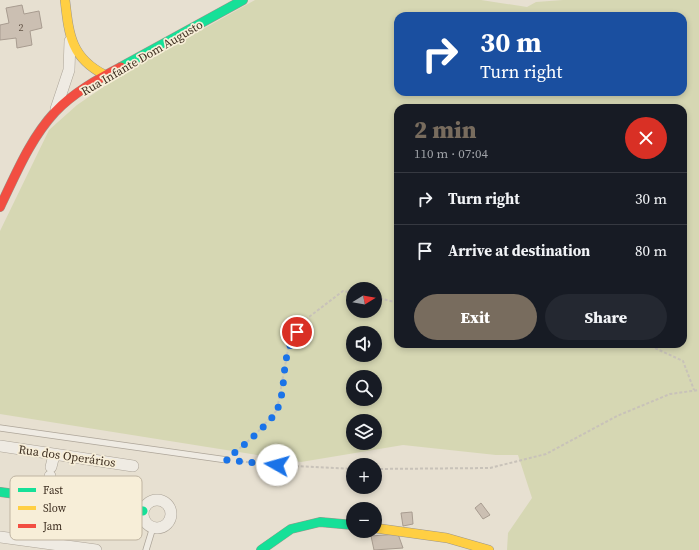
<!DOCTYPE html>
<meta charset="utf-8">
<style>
body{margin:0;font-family:"Source Serif 4",serif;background:#242831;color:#f1f3f6;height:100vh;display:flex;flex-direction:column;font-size:15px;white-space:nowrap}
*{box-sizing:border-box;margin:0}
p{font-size:13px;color:#9ea1a6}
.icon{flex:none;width:22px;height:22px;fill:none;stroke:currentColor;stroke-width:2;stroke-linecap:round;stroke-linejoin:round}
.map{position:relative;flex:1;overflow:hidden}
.side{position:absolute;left:394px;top:104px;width:293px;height:244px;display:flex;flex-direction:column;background:#171b24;border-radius:12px;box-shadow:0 2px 6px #0003}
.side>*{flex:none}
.guide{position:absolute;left:394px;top:12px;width:293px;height:84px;border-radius:12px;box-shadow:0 2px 6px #0003;background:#1a4fa0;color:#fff;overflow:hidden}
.needle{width:26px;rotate:79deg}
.buttons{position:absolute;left:346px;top:282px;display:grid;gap:8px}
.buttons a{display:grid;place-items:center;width:36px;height:36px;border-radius:50%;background:#171b24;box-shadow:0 2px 6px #0003;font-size:20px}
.pin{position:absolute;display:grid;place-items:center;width:34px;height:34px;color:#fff;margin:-17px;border:2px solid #fff;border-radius:50%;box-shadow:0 1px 4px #0007}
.me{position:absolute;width:44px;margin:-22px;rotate:277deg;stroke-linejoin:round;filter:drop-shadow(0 0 3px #0008)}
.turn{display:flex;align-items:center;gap:14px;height:84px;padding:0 20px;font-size:18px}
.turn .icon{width:52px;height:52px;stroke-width:2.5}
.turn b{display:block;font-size:28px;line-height:34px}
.round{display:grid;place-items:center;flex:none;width:42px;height:42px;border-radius:21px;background:#242831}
.headline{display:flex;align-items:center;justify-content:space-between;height:68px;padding:0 20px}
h1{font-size:24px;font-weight:800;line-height:30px;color:#786c5e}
.button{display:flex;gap:8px;margin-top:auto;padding:8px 20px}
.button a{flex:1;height:46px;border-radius:24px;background:#786c5e;color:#fff;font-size:16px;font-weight:800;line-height:46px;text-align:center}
.button a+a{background:#242831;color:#f1f3f6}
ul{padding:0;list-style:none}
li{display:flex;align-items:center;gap:12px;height:52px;padding:0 20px;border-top:1px solid #363941}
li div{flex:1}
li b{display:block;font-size:15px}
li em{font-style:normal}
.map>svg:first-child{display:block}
.green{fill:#d6d7b3;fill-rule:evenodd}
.building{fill:#cbbfb2;stroke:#a89c90}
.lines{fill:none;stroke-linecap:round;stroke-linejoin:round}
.lane-casing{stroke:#ada599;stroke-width:7}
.street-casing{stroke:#ada599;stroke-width:12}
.fast-casing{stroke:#9c958a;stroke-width:10}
.slow-casing{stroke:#9c958a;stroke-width:10}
.jam-casing{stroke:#9c958a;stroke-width:10}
.path{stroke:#c8c2b9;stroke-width:2;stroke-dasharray:3 2;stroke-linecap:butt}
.lane{stroke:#efebe3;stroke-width:5.5}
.street{stroke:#efebe3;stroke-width:11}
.fast{stroke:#16e098;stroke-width:9}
.slow{stroke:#ffcf43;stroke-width:9}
.jam{stroke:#f24e42;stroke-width:9}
.route{stroke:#1a73e8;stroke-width:7;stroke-dasharray:0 12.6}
.labels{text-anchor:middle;stroke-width:3.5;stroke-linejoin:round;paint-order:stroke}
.number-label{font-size:10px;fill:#605244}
.street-label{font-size:12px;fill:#3d2e20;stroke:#f7eed8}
.key{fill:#f7eed8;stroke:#bfb4a1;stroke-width:1}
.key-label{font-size:11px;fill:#3d2e20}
</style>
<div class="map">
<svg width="699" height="550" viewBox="0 0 699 550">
<rect width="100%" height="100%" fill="#e7e0d1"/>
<path class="green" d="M255 0H481L527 7 536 2 563 0H699V550H507L508 533 532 498 518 455H496L403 445 301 462 0 414V231L49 130 77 105 121 75ZM398 16H683V92H398ZM398 108H683V344H398ZM353 289H375V311H353ZM353 333H375V355H353ZM353 377H375V399H353ZM353 421H375V443H353Z"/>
<path class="building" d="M22 5 24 14 39 11 42 28 30 31 32 45 17 48 16 38 0 40V25L9 23 6 8Z
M481 503 490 515 483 519 475 508Z
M412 512 413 524 403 526 401 513Z
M398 534 403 548 374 550 371 536Z"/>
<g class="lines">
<defs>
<path id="lane" d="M0 428 227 460
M146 550 153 527"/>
<path id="street" d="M56 109 69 70 70 41
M0 446 133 466
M51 467 54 455
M143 514a14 14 0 1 1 28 0a14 14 0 1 1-28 0Z
M43 515 50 476
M0 537 96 550
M39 542 42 523"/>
<path id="fast" d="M121 67 243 0
M0 492 143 511
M261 550 291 529 320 522 353 525"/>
<path id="slow" d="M65 0C69 35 71 58 105 75
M375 528 447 538 489 550"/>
<path id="jam" d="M0 207C16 174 30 139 55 112 73 93 98 79 121 67"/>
</defs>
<use href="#lane" class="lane-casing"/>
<use href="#street" class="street-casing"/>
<use href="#fast" class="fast-casing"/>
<use href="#slow" class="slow-casing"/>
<use href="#jam" class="jam-casing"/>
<path class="path" d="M375 297 398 303
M646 344 683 361 694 390
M232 455 255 435 277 410 289 344 305 320 343 291 353 293
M236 461 277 465 353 469
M375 469 490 468 546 454 617 416 670 394 699 390"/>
<use href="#lane" class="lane"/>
<use href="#street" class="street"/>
<use href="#fast" class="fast"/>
<use href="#slow" class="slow"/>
<use href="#jam" class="jam"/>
</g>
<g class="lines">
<path class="route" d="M277 465 226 460C238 450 272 422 277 410 288 385 279 359 297 332"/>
</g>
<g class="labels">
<g class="number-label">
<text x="21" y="31">2</text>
</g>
<g class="street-label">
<text transform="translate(142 58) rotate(-30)" y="4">Rua Infante Dom Augusto</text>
<text transform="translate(67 456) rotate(8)" y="4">Rua dos Operários</text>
</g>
</g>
<rect x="10" y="476" width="132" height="64" rx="6" class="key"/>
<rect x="18" y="488" width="18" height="4" fill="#16e098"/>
<rect x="18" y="506" width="18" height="4" fill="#ffcf43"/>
<rect x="18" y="524" width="18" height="4" fill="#f24e42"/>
<g class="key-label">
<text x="43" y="494">Fast</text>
<text x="43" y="512">Slow</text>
<text x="43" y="530">Jam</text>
</g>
</svg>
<div class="buttons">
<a><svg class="needle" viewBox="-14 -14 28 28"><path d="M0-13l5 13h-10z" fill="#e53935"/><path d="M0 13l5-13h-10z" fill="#9ea1a6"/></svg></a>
<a><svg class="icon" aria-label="sound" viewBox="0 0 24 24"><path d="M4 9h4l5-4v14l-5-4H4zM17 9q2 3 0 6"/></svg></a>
<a><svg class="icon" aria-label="search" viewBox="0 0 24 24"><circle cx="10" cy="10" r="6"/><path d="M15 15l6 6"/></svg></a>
<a><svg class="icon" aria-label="layers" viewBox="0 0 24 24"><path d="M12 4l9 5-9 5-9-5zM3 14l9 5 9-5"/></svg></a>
<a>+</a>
<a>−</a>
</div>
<div class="pin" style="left:297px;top:332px;background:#d93025"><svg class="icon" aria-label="arrive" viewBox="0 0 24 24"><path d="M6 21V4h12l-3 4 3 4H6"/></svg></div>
<svg class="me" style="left:277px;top:465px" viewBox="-20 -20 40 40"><circle r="19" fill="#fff"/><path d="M0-13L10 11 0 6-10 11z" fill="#1a73e8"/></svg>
<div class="guide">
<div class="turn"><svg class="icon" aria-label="right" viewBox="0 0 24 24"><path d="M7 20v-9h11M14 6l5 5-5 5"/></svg><div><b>30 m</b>Turn right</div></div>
</div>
<section class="side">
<div class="headline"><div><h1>2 min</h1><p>110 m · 07:04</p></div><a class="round" style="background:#d93025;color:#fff"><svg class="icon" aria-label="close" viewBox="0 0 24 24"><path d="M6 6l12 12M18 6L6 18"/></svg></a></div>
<ul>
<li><svg class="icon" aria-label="right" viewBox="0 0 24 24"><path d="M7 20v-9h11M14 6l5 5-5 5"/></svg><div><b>Turn right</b></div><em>30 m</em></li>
<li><svg class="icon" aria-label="arrive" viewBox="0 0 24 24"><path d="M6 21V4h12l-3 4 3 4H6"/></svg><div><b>Arrive at destination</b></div><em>80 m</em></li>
</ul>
<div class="button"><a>Exit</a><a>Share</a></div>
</section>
</div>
